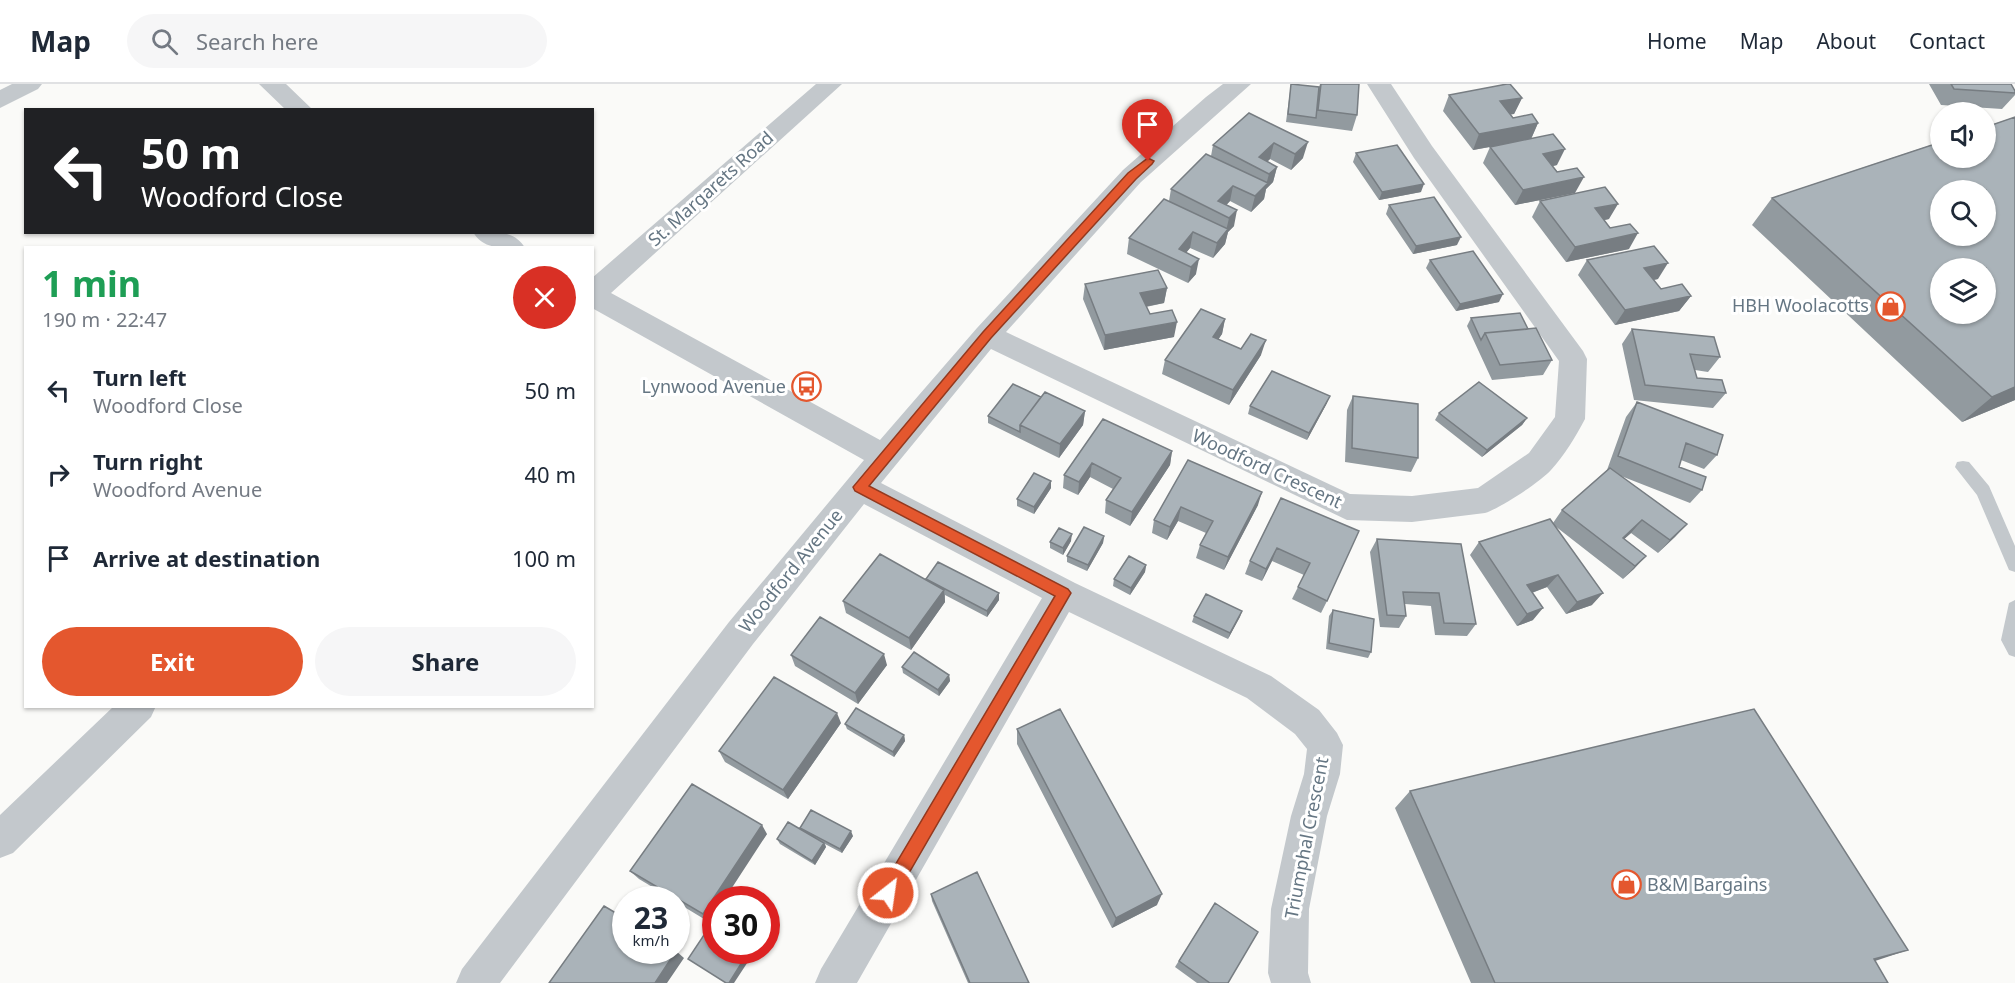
<!DOCTYPE html>
<meta charset="utf-8">
<style>
body{margin:0;font-family:"Noto Sans",sans-serif;background:#f6f6f7;color:#1f2937;height:100vh;display:flex;flex-direction:column;font-size:22px;white-space:nowrap}
*{box-sizing:border-box;margin:0}
p{font-size:20px;color:#747a83}
.icon{flex:none;width:33px;height:33px;fill:none;stroke:currentColor;stroke-width:2;stroke-linecap:round;stroke-linejoin:round}
.map{position:relative;flex:1;overflow:hidden}
.details{position:absolute;left:24px;top:162px;width:570px;height:462px;display:flex;flex-direction:column;background:#fff;border-radius:0px;box-shadow:0 2px 4px #0004}
.details>*{flex:none}
.guide{position:absolute;left:24px;top:24px;width:570px;height:126px;border-radius:0px;box-shadow:0 2px 4px #0004;background:#202124;color:#fff;overflow:hidden}
.fabs{position:absolute;left:1930px;top:18px;display:grid;gap:12px}
.fabs a{display:grid;place-items:center;width:66px;height:66px;border-radius:50%;background:#fff;box-shadow:0 2px 4px #0004;font-size:30px}
.speed{position:absolute;left:612px;top:802px;display:flex;gap:12px;font-size:30px;font-weight:700;text-align:center}
.speed>*{display:grid;place-content:center;width:78px;height:78px;border-radius:50%;background:#fff;box-shadow:0 2px 4px #0004;line-height:1}
.speed small{font-size:15px;font-weight:400}
.speed .limit{border:9px solid #d22;background:#fff;color:#111}
.pin{position:absolute;display:grid;place-items:center;width:51px;height:51px;color:#fff;margin:-62px -26px;border-radius:50% 50% 50% 0;rotate:-45deg;box-shadow:0 0 6px #0007}
.pin .icon{rotate:45deg}
.me{position:absolute;width:66px;margin:-33px;rotate:30deg;stroke-linejoin:round;filter:drop-shadow(0 0 4px #0008)}
.turn{display:flex;align-items:center;gap:21px;height:126px;padding:0 18px;font-size:27px}
.turn .icon{width:78px;height:78px;stroke-width:2.5}
.turn b{display:block;font-size:42px;line-height:51px}
.round{display:grid;place-items:center;flex:none;width:63px;height:63px;border-radius:32px;background:#f6f6f7}
.head{display:flex;align-items:center;justify-content:space-between;height:102px;padding:0 18px}
h1{font-size:36px;font-weight:700;line-height:45px;color:#1e9e55}
.action{display:flex;gap:12px;margin-top:auto;padding:12px 18px}
.action a{flex:1;height:69px;border-radius:36px;background:#e4572e;color:#fff;font-size:24px;font-weight:700;line-height:69px;text-align:center}
.action a+a{background:#f6f6f7;color:#1f2937}
ul{padding:0;list-style:none}
li{display:flex;align-items:center;gap:18px;height:84px;padding:0 18px}
li div{flex:1}
li b{display:block;font-size:22px}
li em{font-style:normal}
header{display:flex;align-items:center;gap:36px;box-sizing:border-box;height:84px;padding:0 30px;background:#fff;border-bottom:2px solid #e0e1e3}
header strong{font-size:28px}
nav{display:flex;gap:33px;margin-inline-start:auto;font-size:21px}
.search{width:420px;height:54px;background:#f6f6f7;display:flex;align-items:center;gap:15px;box-sizing:border-box;padding:0 21px;border-radius:33px;color:#747a83;font-size:22px}
.map>svg:first-child{display:block}
.lines{fill:none;stroke-linecap:round;stroke-linejoin:round}
.lane{fill:#c3c8cc;fill-rule:evenodd}
.street{fill:#c3c8cc;fill-rule:evenodd}
.wall{fill:#929a9f}
.shaded-wall{fill:#777d82}
.building{fill:#aab3b9;stroke:#777d82;stroke-width:1.5;fill-rule:evenodd}
.route{fill:#e4572e;stroke:#94391e;stroke-width:1.5}
.labels{text-anchor:middle;stroke-width:6;stroke-linejoin:round;paint-order:stroke}
.street-label{font-size:18px;fill:#657683;stroke:#fff}
.poi-label{font-size:18px;fill:#657683;stroke:#fff;text-anchor:end}
</style>
<header>
<strong>Map</strong>
<div class="search"><svg class="icon" aria-label="search" viewBox="0 0 24 24"><circle cx="10" cy="10" r="6"/><path d="M15 15l6 6"/></svg>Search here</div>
<nav><a>Home</a><a>Map</a><a>About</a><a>Contact</a></nav>
</header>
<div class="map">
<svg width="2015" height="899" viewBox="0 0 2015 899">
<rect width="100%" height="100%" fill="#fafaf8"/>
<g class="lines">
<path class="lane" d="M1963 377 1969 378 1989 402 2015 462V488L2009 486 1977 411 1955 383 1957 378Z
M2015 516V573L2009 571 2001 556 2009 519Z"/>
<path class="street" d="M12 0H42L38 5 0 24V6Z
M259 0H286L313 26H286Z
M816 0H842L611 209 880 356 977 244 1123 86 1206 13 1223 0H1251L1141 98 1006 248 1350 410 1412 412 1478 404 1529 369 1555 333 1559 277 1414 74 1367 0H1391L1432 62 1583 267 1587 275 1585 335C1576 352 1564 372 1551 386 1540 398 1501 424 1485 429L1412 438 1347 436 991 265 881 399 1075 499 1271 592 1319 626 1337 649 1343 661 1340 690 1327 732 1309 825 1308 889 1311 899H1271L1268 889 1271 825 1291 732 1304 690 1307 665 1295 650 1247 614 1069 528 857 899H815L821 885 1042 514 864 420 753 560 500 899H456L462 885 729 538 864 376 592 224V194Z
M473 148C492 148 514 145 525 164 506 164 484 167 473 148Z
M114 622H156L151 633 13 769 0 774V731Z"/>
</g>
<path class="wall" d="M1291 0 1319 3 1320 0H1359L1357 31 1352 47 1286 38Z
M1929 0H2011L2015 7V11L2002 25 1941 21Z
M1449 11 1522 14 1514 30H1510L1513 34 1538 39 1531 55 1557 81 1553 82 1575 109 1515 121 1483 79 1490 63 1473 66 1443 27Z
M1249 29 1303 74 1291 86 1270 75 1267 78 1277 83 1273 98 1266 105 1264 115 1251 128 1230 117 1226 121 1234 142 1228 148 1225 160 1213 174 1190 164 1186 169 1196 190 1188 199 1127 170 1129 154 1169 117 1171 105 1211 72 1213 61Z
M2015 33V316L1962 338 1752 141 1772 114Z
M1356 69 1421 108 1379 116 1353 78Z
M1540 117 1609 135 1604 136 1629 165 1566 178 1532 133Z
M1389 121 1457 161 1413 170 1386 130Z
M1430 176 1499 218 1456 227 1426 184Z
M1587 176 1658 195 1653 196 1661 205 1691 212 1679 227 1615 241 1578 191Z
M1085 200 1167 204 1164 219 1146 223 1150 230 1174 253 1104 266 1083 215Z
M1471 234 1528 245 1552 276 1543 291 1492 296 1467 242Z
M1225 235 1222 250 1218 255 1241 265 1261 271 1229 321 1162 290 1165 276Z
M1632 245 1720 273 1708 288 1695 286 1697 294 1726 309 1713 324 1634 316 1622 260Z
M1353 312 1418 374 1411 388 1345 378 1347 326Z
M1041 313 1085 327 1083 341 1059 374 988 339V332Z
M1637 318 1717 371 1704 385 1681 376 1679 383 1702 406 1690 419 1621 392 1687 440 1658 469 1631 449 1624 455 1646 472 1623 495 1555 442 1592 521 1566 530 1547 503 1532 509 1533 536 1517 542 1470 471 1479 458 1553 439 1562 426 1607 386 1626 333Z
M1327 319 1307 356 1248 330 1250 322Z
M1439 329 1527 334 1522 341 1482 373 1435 336Z
M1103 335 1172 367 1170 381 1130 442 1105 429 1106 416 1113 405 1090 393 1078 411 1063 404 1064 391Z
M1188 376 1258 421 1224 486 1196 474 1200 461 1206 449 1178 437 1167 456 1152 449 1154 436Z
M1051 404 1034 430 1017 422V415Z
M1281 414 1327 517 1321 529 1292 515 1304 491 1272 477 1262 497 1245 490 1250 477Z
M1104 452 1103 459 1087 487 1067 478V472Z
M1377 455 1476 540 1467 552 1435 551 1431 522 1405 520 1406 532 1399 544 1380 543 1370 468Z
M1071 457 1063 471 1050 464V458Z
M1146 481 1145 488 1130 511 1113 502 1114 495Z
M926 496 999 516 987 533 945 511V518L911 566 846 529 843 517Z
M1333 526 1371 568 1368 574 1326 565 1329 532Z
M1242 527 1228 555 1192 538 1194 532Z
M791 571 887 581 858 620 795 582Z
M902 583 949 591 950 597 939 612 903 589Z
M841 639 788 715 725 678 719 667Z
M845 640 904 651 905 657 894 673 847 645Z
M1017 645 1157 821 1112 844 1017 660Z
M1410 707 1875 877 1888 899H1471L1395 724Z
M800 744 853 752 842 769 825 760 826 763 815 781 780 760 777 755 802 746Z
M767 750 716 816V828L709 838 676 818V816H674L639 795 630 787Z
M931 810 1029 899H968L932 817Z
M1215 819 1228 899H1197L1175 883Z"/>
<path class="shaded-wall" d="M1522 14 1514 30 1493 34 1500 17Z
M1538 39 1531 55 1473 66 1479 50Z
M1308 58 1303 74 1291 86 1295 70Z
M1274 59 1270 75 1259 85V73Z
M1565 65 1557 81 1535 86 1543 70Z
M1277 83 1273 98 1266 105 1264 115 1251 128 1255 112 1266 101 1269 90Z
M1584 93 1575 109 1515 121 1523 106Z
M1424 100 1421 108 1379 116 1382 108Z
M1233 102 1230 117 1219 129 1218 117Z
M1618 120 1609 135 1586 140 1595 124Z
M1237 126 1234 142 1228 148 1225 160 1213 174 1217 159 1226 147 1229 134Z
M1193 148 1190 164 1179 177V165Z
M1638 149 1629 165 1566 178 1575 163Z
M1461 153 1457 161 1413 170 1416 162Z
M1199 175 1196 190 1188 199 1191 183Z
M1668 179 1658 195 1634 200 1644 184Z
M1167 204 1164 219 1138 224 1140 209Z
M1503 210 1499 218 1456 227 1460 220Z
M1691 212 1679 227 1615 241 1625 226Z
M1225 235 1222 250 1210 268 1213 253Z
M1177 238 1174 253 1104 266 1105 251Z
M1266 256 1261 271 1229 321 1233 306Z
M2015 303V316L1962 338 1992 313Z
M1330 312 1327 319 1307 356 1309 349Z
M1085 327 1083 341 1059 374 1060 360Z
M1527 334 1522 341 1482 373 1487 366Z
M1172 367 1170 381 1130 442 1132 428Z
M1092 379 1090 393 1078 411 1079 398Z
M1051 397V404L1034 430V423Z
M1262 408 1258 421 1224 486 1228 473Z
M1181 423 1178 437 1167 456 1170 443Z
M1642 436 1631 449 1611 467 1623 454Z
M1687 440 1675 453 1658 469 1670 456Z
M1072 450 1071 457 1063 471V464Z
M1104 452 1103 459 1087 487 1088 481Z
M1277 464 1272 477 1262 497 1266 485Z
M1646 472 1634 485 1623 495 1635 482Z
M1146 481 1145 488 1130 511 1131 504Z
M1558 491 1547 503 1517 514 1527 501Z
M944 506 945 518 911 566 909 554Z
M999 509V516L987 533V527Z
M1603 509 1592 521 1566 530 1577 518Z
M1543 524 1533 536 1517 542 1527 530Z
M1242 527 1240 533 1228 555 1230 549Z
M884 570 887 581 858 620 855 609Z
M949 591 950 597 939 612 938 606Z
M837 629 841 639 788 715 783 706Z
M904 651 905 657 894 673 893 668Z
M762 741 767 750 724 816H716V828L709 838 703 830Z
M851 747 853 752 842 769 840 765Z
M824 759 826 763 815 781 812 777Z
M1162 810 1157 821 1112 844 1116 834Z
M1908 866 1872 878 1874 875Z
M676 867 684 874 667 899H655Z
M749 867H755L734 899H729Z"/>
<path class="building" d="M1291 0 1319 3 1316 34 1288 30Z
M1321 0H1359L1357 31 1318 26Z
M1507 0H1510L1522 14 1500 17 1513 34 1532 30 1538 39 1479 50 1449 11Z
M1951 0H2011L2015 7V9L1954 5Z
M1249 29 1308 58 1295 70 1274 59 1259 73 1277 83 1269 90 1213 61Z
M2015 33V303L1992 313 1772 114 1941 58V74H1986V43ZM1941 106H1986V152H1941ZM1941 184H1986V230H1941Z
M1553 50 1565 65 1543 70 1557 88 1577 84 1584 93 1523 106 1490 63Z
M1397 61 1424 100 1382 108 1356 69Z
M1206 70 1268 99 1255 112 1233 102 1218 117 1237 126 1229 134 1171 105Z
M1605 103 1618 120 1595 124 1610 144 1630 140 1638 149 1575 163 1540 117Z
M1434 113 1461 153 1416 162 1389 121Z
M1164 115 1228 145 1217 159 1193 148 1179 165 1199 175 1191 183 1129 154Z
M1654 162 1668 179 1644 184 1661 205 1682 200 1691 212 1625 226 1587 176Z
M1473 167 1503 210 1460 220 1430 176Z
M1158 186 1167 204 1140 209 1150 230 1172 226 1177 238 1105 251 1085 200Z
M1201 225 1225 235 1213 253 1241 265 1251 250 1266 256 1233 306 1165 276Z
M1520 229 1528 245 1485 249 1481 256 1471 234Z
M1536 244 1552 276 1500 281 1485 249Z
M1632 245 1714 253 1720 273 1690 270 1697 294 1722 296 1726 309 1645 301Z
M1272 287 1330 312 1309 349 1250 322Z
M1479 298 1527 334 1487 366 1439 329Z
M1013 300 1041 313 1020 341V348L988 332Z
M1045 308 1085 327 1060 360 1020 341Z
M1353 312 1418 320V374L1352 364Z
M1637 318 1723 351 1717 371 1686 359 1679 383 1706 393 1702 406 1618 372Z
M1103 335 1172 367 1132 428 1106 416 1121 394 1092 379 1079 398 1064 391Z
M1188 376 1262 408 1228 473 1200 461 1213 437 1181 423 1170 443 1154 436Z
M1610 384 1687 440 1670 456 1642 436 1623 454 1646 472 1635 482 1562 426Z
M1034 389 1051 397 1034 423 1017 415Z
M1281 414 1359 447 1327 517 1298 503 1310 479 1277 464 1266 485 1250 477Z
M1550 435 1603 509 1577 518 1558 491 1527 501 1543 524 1527 530 1479 458Z
M1084 443 1104 452 1088 481 1067 472Z
M1059 444 1072 450 1063 464 1050 458Z
M1377 455 1461 460 1476 540 1444 539 1439 509 1403 508 1406 532 1387 531Z
M880 470 944 506 909 554 843 517Z
M1129 472 1146 481 1131 504 1114 495Z
M938 478 999 509 987 527 926 495Z
M1206 510 1242 527 1230 549 1194 532Z
M1333 526 1374 535 1371 568 1329 559Z
M820 533 884 570 855 609 791 571Z
M914 568 949 591 938 606 902 583Z
M774 593 837 629 783 706 719 667Z
M856 624 904 651 893 668 845 640Z
M1060 625 1162 810 1116 834 1017 645Z
M1754 625 1908 866 1874 875 1888 899H1495L1410 707Z
M692 700 762 741 703 830 630 787Z
M811 726 851 747 840 765 800 744Z
M788 738 824 759 812 777 777 755Z
M977 788 1029 899H970L931 810Z
M1215 819 1258 848 1228 899H1210L1179 877Z
M604 822 626 835V867H676L655 899H549Z
M714 836 716 837V867H749L729 899H726L688 875Z"/>
<path class="route" d="M1148 74 1154 77 1152 80 1136 95 991 254 869 402 1068 505 1071 509 894 815 888 817 882 815 880 809 882 803 1055 512 855 407 853 403 983 248 1128 89Z"/>
<defs>
<symbol id="shop-ring" viewBox="-11 -11 22 22"><circle r="9.5" fill="#fff" stroke="#e4572e" stroke-width="1.5"/><path d="M-5-2.5h2.3a2.7 3.5 0 0 1 5.4 0H5L5.5 6h-11ZM-1.5-2.5h3a1.5 2.3 0 0 0-3 0Z" fill="#e4572e"/></symbol>
<symbol id="bus-ring" viewBox="-11 -11 22 22"><circle r="9.5" fill="#fff" stroke="#e4572e" stroke-width="1.5"/><path d="M-5-6H5V4H4V6H2V4H-2V6H-4V4H-5ZM-3.5-4V0h7V-4ZM-3.5 1.2v1.5H-2V1.2ZM2 1.2v1.5H3.5V1.2Z" fill="#e4572e"/></symbol>
</defs>
<g fill-rule="evenodd">
<use href="#shop-ring" x="1874" y="206" width="33" height="33"/>
<use href="#bus-ring" x="790" y="286" width="33" height="33"/>
<use href="#shop-ring" x="1610" y="784" width="33" height="33"/>
</g>
<g class="labels">
<g class="street-label">
<text transform="translate(711 105) rotate(-42)" y="6">St. Margarets Road</text>
<text transform="translate(1267 385) rotate(25)" y="6">Woodford Crescent</text>
<text transform="translate(791 487) rotate(-51)" y="6">Woodford Avenue</text>
<text transform="translate(1307 754) rotate(-79)" y="6">Triumphal Crescent</text>
</g>
<g class="poi-label">
<text x="1869" y="228">HBH Woolacotts</text>
<text x="786" y="309">Lynwood Avenue</text>
<text x="1647" y="807" text-anchor="start">B&amp;M Bargains</text>
</g>
</g>
</svg>
<div class="fabs">
<a><svg class="icon" aria-label="sound" viewBox="0 0 24 24"><path d="M4 9h4l5-4v14l-5-4H4zM17 9q2 3 0 6"/></svg></a>
<a><svg class="icon" aria-label="search" viewBox="0 0 24 24"><circle cx="10" cy="10" r="6"/><path d="M15 15l6 6"/></svg></a>
<a><svg class="icon" aria-label="layers" viewBox="0 0 24 24"><path d="M12 4l9 5-9 5-9-5zM3 14l9 5 9-5"/></svg></a>
</div>
<div class="speed"><div>23<small>km/h</small></div><div class="limit">30</div></div>
<div class="pin" style="left:1148px;top:77px;background:#d93025"><svg class="icon" aria-label="arrive" viewBox="0 0 24 24"><path d="M6 21V4h12l-3 4 3 4H6"/></svg></div>
<svg class="me" style="left:888px;top:809px" viewBox="-20 -20 40 40"><circle r="17" fill="#e4572e" stroke="#fff" stroke-width="3"/><path d="M0-11L8 9 0 5-8 9z" fill="#fff"/></svg>
<div class="guide">
<div class="turn"><svg class="icon" aria-label="left" viewBox="0 0 24 24"><path d="M17 20v-9H6M10 6l-5 5 5 5"/></svg><div><b>50 m</b>Woodford Close</div></div>
</div>
<section class="details">
<div class="head"><div><h1>1 min</h1><p>190 m · 22:47</p></div><a class="round" style="background:#d93025;color:#fff"><svg class="icon" aria-label="close" viewBox="0 0 24 24"><path d="M6 6l12 12M18 6L6 18"/></svg></a></div>
<ul>
<li><svg class="icon" aria-label="left" viewBox="0 0 24 24"><path d="M17 20v-9H6M10 6l-5 5 5 5"/></svg><div><b>Turn left</b><p>Woodford Close</p></div><em>50 m</em></li>
<li><svg class="icon" aria-label="right" viewBox="0 0 24 24"><path d="M7 20v-9h11M14 6l5 5-5 5"/></svg><div><b>Turn right</b><p>Woodford Avenue</p></div><em>40 m</em></li>
<li><svg class="icon" aria-label="arrive" viewBox="0 0 24 24"><path d="M6 21V4h12l-3 4 3 4H6"/></svg><div><b>Arrive at destination</b></div><em>100 m</em></li>
</ul>
<div class="action"><a>Exit</a><a>Share</a></div>
</section>
</div>
